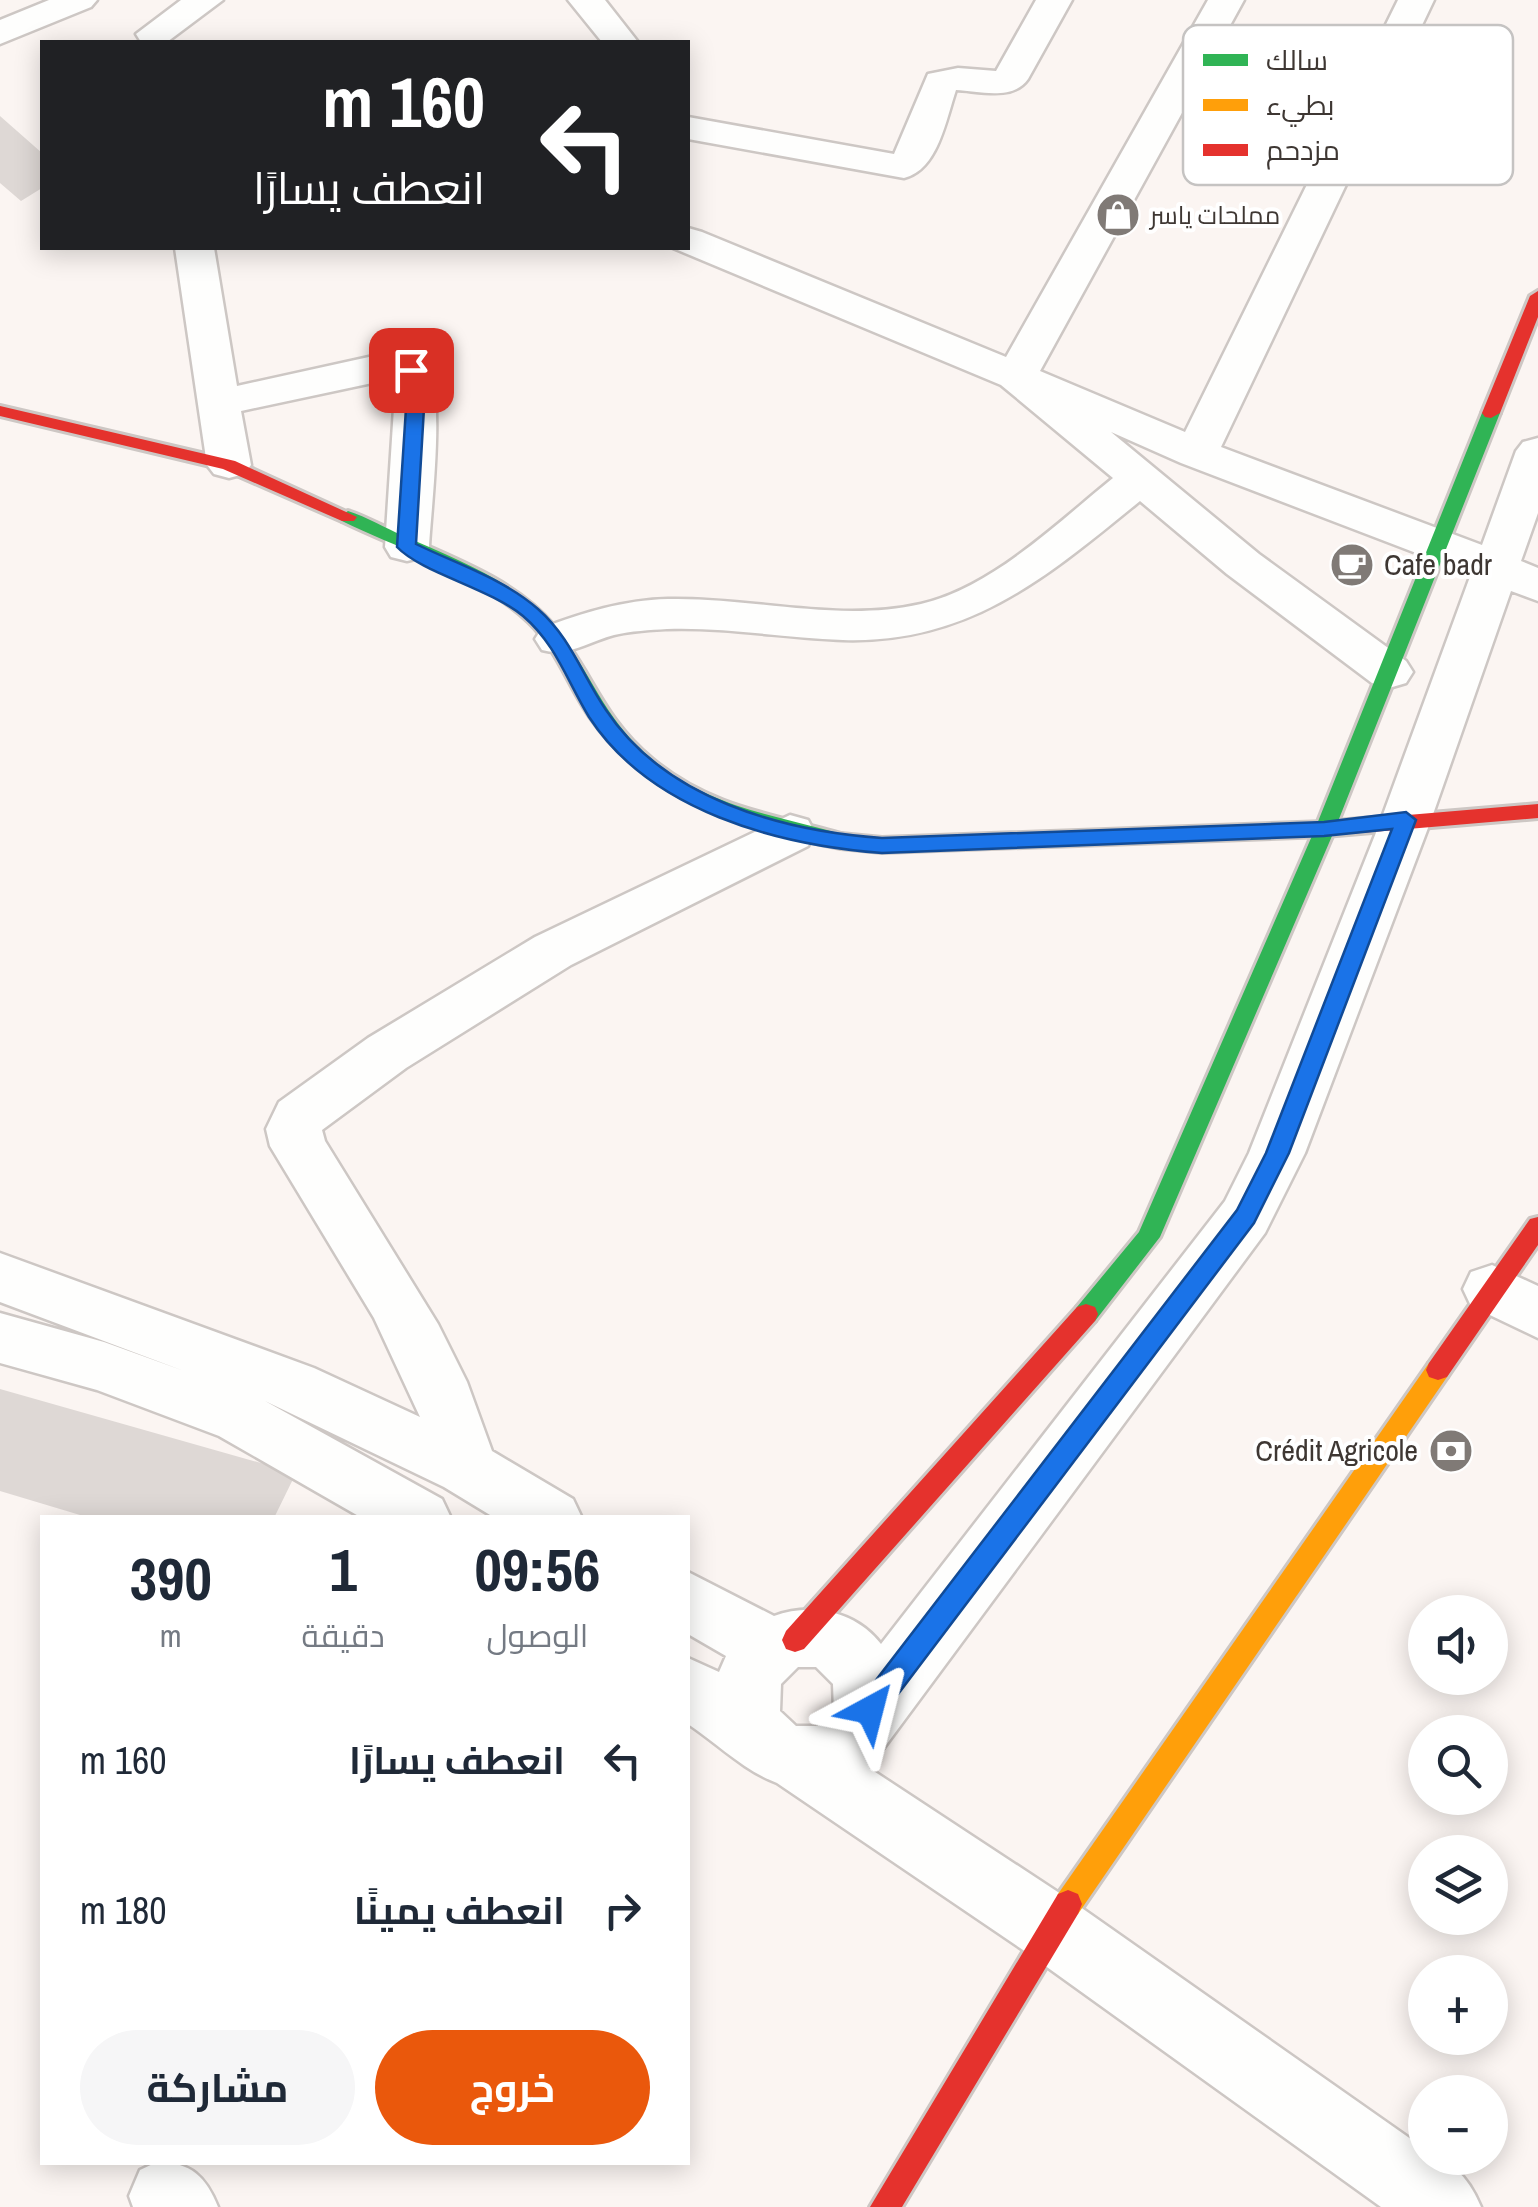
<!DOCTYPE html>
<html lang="ar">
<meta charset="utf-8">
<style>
body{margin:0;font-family:"Archivo Narrow",Cairo,sans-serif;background:#f6f6f7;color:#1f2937;direction:rtl;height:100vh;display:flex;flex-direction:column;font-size:38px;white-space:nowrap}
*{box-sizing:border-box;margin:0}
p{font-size:32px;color:#747a83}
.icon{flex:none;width:55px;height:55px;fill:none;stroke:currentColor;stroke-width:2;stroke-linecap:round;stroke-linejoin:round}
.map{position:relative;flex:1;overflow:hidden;direction:ltr}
.sheet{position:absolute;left:40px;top:1515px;width:650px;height:650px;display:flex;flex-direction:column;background:#fff;border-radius:0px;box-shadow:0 5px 25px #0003;direction:rtl}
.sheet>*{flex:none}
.top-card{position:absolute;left:40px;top:40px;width:650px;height:210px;border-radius:0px;box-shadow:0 5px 25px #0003;direction:rtl;background:#202124;color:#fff;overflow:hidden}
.controls{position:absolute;left:1408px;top:1595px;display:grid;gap:20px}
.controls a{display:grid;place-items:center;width:100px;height:100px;border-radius:50%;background:#fff;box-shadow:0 5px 25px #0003;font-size:50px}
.pin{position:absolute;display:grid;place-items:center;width:85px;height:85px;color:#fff;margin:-42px;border-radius:20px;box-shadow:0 5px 15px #0006}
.me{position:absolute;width:110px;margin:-55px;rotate:38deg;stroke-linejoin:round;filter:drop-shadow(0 0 8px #0008)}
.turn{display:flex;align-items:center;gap:35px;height:210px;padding:0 40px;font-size:45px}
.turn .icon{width:130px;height:130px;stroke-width:2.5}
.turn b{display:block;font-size:70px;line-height:85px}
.eta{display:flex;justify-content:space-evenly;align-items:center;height:170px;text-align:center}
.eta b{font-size:60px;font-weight:700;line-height:70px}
.button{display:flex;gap:20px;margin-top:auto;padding:20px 40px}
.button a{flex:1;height:115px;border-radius:60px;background:#ea580c;color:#fff;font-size:40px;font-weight:700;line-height:115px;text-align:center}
.button a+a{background:#f6f6f7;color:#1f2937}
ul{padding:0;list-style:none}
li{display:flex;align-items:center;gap:30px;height:150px;padding:0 40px}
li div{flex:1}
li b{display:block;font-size:38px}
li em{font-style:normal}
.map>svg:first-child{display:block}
.building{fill:#ded8d5}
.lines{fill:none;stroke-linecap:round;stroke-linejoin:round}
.street-casing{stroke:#cdc7c4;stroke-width:5}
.fast-casing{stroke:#cdc7c4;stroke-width:6}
.slow-casing{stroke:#cdc7c4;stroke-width:6}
.jam-casing{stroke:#cdc7c4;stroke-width:6}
.street{fill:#fefefd;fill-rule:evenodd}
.fast{fill:#30b455;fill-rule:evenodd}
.slow{fill:#ff9f0a;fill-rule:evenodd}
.jam{fill:#e5322d;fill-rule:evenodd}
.route{fill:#1a73e8;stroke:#114b97;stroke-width:2.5}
.labels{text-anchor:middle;stroke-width:8;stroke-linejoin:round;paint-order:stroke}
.far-poi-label{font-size:25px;fill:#3e3733;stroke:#fff;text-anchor:start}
.poi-label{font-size:30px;fill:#3e3733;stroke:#fff;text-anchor:start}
.key{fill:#fff;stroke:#c5c3c2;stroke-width:2.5}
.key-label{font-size:28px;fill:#3e3733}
</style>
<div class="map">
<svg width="1538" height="2207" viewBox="0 0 1538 2207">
<rect width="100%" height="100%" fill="#fbf5f2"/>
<path class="building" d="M0 116 42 153V188L21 201 0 183Z
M0 1389 296 1473 274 1518H90L0 1491Z"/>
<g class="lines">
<defs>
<path id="street" d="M49 0H97L91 7 0 44V20Z
M181 0H223L167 42H141L136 34Z
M568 0H605L638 42H602Z
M1036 0H1072L1028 79C1013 101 979 91 956 90 946 119 938 170 904 178L688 139V117L894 154 928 74 958 68 996 71Z
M1208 0H1244L1040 371 1185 432 1398 0H1434L1221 447 1482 545 1516 451 1523 442 1538 438V513L1521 561 1538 568V601L1511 591 1431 820 1305 1153 1265 1233 869 1768 1076 1904 1425 2149V2158C1454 2158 1471 2183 1481 2207H1381L1026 1952 777 1783C743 1770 718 1744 688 1724V1658L719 1672 726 1656 688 1634V1572L774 1616C811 1602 856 1611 881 1644L1225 1201 1249 1153 1381 820 1471 574 1181 463 1111 432 1259 554 1406 661 1413 672 1406 683 1389 688 1372 683 1227 574 1140 501C1048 576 969 644 843 640 785 638 726 627 667 629 650 630 631 631 614 635 588 642 569 657 542 650L535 639 542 628C583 613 623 600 668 599 752 597 838 623 921 604 993 587 1057 523 1113 478L1001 385 673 248H688V228L702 232 1006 357ZM798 1667H816L833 1684 834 1711 817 1726H796L780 1711 781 1684Z
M175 248H214L237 386 387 353 426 361C446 391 431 507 429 547L423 557 407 561 391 557 385 547 394 408 391 379 241 411 251 465 244 474 229 478 214 474 207 465Z
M790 815 808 820 815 833 808 846 571 965 406 1068 322 1130 325 1141 438 1324 467 1382 492 1451 573 1499 582 1518H495L444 1487 265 1401 442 1499 451 1518H362L219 1436 97 1390 0 1363V1313L104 1342 184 1371 0 1302V1253L314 1368 420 1417 374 1318 270 1146 266 1129 279 1102 368 1038 535 937Z
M1492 1265 1538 1286V1338L1471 1306 1463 1289 1471 1272Z
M157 2162C191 2162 206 2177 218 2207H133L129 2196 140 2170Z"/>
<path id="fast" d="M1491 408 1500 413 1335 829 1160 1237 1095 1321 1086 1324 1077 1321 1074 1314 1077 1307 1139 1232 1315 829 1482 413Z
M348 511C367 517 385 528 404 536 455 559 516 581 553 625 592 671 601 717 652 759 711 809 777 815 848 836L851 841 848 846 841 848C746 830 649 801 591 718 569 687 557 649 529 622 478 574 404 551 342 521L339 517Z"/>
<path id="slow" d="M1438 1360 1447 1363 1450 1370 1447 1377 1078 1914 1068 1918 1058 1914 1054 1904 1058 1894 1429 1363Z"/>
<path id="jam" d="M1538 291V317L1500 413 1491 418 1485 417 1482 413 1530 296Z
M0 406 235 461 357 517 354 521H342L223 469 0 416Z
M1538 804V818L1325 836 882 852 841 848 831 841 841 834 882 838 1325 822Z
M1538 1217V1245L1447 1377 1438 1380 1429 1377 1426 1370 1429 1363 1530 1219Z
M1086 1304 1095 1307 1098 1314 1095 1321 804 1649 795 1652 786 1649 782 1640 786 1631 1077 1307Z
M1068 1890 1078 1894 1082 1904 1078 1914 902 2207H870L1058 1894Z"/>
</defs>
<use href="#street" class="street-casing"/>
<use href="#fast" class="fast-casing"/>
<use href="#slow" class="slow-casing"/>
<use href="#jam" class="jam-casing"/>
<use href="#street" class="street"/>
<use href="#fast" class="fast"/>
<use href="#slow" class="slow"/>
<use href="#jam" class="jam"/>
</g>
<path class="route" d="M411 365 420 370 424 408 416 544C457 564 504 579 538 609 571 638 582 675 606 710 665 799 782 831 882 838L1324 822 1406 812 1416 820 1289 1153 1254 1223 880 1718 870 1722 860 1718 856 1710 860 1701 1237 1210 1266 1153 1392 829 1324 836 882 853C777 845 650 811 589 717 567 681 556 644 523 616 489 588 422 573 397 547L406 408 402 370Z"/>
<defs>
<symbol id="shop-disc" viewBox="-11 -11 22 22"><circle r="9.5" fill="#807a76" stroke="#fff"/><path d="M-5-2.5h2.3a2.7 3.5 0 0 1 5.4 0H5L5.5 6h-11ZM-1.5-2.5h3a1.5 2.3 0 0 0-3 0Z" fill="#fff"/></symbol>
<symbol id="cafe-disc" viewBox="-11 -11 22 22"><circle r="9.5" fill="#807a76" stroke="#fff"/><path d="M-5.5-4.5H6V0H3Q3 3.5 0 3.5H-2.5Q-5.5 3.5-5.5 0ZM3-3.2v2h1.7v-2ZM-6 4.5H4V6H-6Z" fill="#fff"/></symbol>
<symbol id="bank-disc" viewBox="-11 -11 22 22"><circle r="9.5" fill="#807a76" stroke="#fff"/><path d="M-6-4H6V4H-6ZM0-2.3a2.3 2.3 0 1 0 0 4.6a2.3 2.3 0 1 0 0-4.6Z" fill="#fff"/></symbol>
</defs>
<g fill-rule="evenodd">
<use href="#shop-disc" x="1093" y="190" width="50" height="50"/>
<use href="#cafe-disc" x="1327" y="540" width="50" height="50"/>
<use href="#bank-disc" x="1426" y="1426" width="50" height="50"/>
</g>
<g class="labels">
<g class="far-poi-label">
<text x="1150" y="224">مملحات ياسر</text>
</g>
<g class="poi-label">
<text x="1384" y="575">Cafe badr</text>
<text x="1418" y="1461" text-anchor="end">Crédit Agricole</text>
</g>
</g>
<rect x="1183" y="25" width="330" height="160" rx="15" class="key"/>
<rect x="1203" y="54" width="45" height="12" fill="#30b455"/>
<rect x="1203" y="99" width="45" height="12" fill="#ff9f0a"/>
<rect x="1203" y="144" width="45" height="12" fill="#e5322d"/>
<g class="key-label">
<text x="1266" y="70">سالك</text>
<text x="1266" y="115">بطيء</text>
<text x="1266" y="160">مزدحم</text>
</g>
</svg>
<div class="controls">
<a><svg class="icon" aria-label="sound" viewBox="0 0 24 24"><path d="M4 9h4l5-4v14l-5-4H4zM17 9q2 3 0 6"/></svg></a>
<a><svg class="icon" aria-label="search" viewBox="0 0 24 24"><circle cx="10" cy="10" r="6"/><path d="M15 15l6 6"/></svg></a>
<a><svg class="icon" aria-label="layers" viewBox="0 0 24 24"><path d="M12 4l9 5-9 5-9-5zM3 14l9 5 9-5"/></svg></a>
<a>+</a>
<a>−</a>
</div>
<div class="pin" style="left:411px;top:370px;background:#d93025"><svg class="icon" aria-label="arrive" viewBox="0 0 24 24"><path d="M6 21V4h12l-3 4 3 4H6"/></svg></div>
<svg class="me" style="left:870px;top:1710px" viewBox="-20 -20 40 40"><path d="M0-17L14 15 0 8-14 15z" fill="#1a73e8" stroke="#fff" stroke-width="4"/></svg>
<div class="top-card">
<div class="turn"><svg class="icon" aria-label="left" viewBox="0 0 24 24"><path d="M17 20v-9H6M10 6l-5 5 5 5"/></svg><div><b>160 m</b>انعطف يسارًا</div></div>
</div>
<section class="sheet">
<div class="eta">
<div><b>09:56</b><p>الوصول</p></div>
<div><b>1</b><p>دقيقة</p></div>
<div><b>390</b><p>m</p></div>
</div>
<ul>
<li><svg class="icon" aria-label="left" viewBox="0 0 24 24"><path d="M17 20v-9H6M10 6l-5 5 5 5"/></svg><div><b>انعطف يسارًا</b></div><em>160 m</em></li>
<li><svg class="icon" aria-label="right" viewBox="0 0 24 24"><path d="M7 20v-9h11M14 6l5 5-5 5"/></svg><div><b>انعطف يمينًا</b></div><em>180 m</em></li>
</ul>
<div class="button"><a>خروج</a><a>مشاركة</a></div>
</section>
</div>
